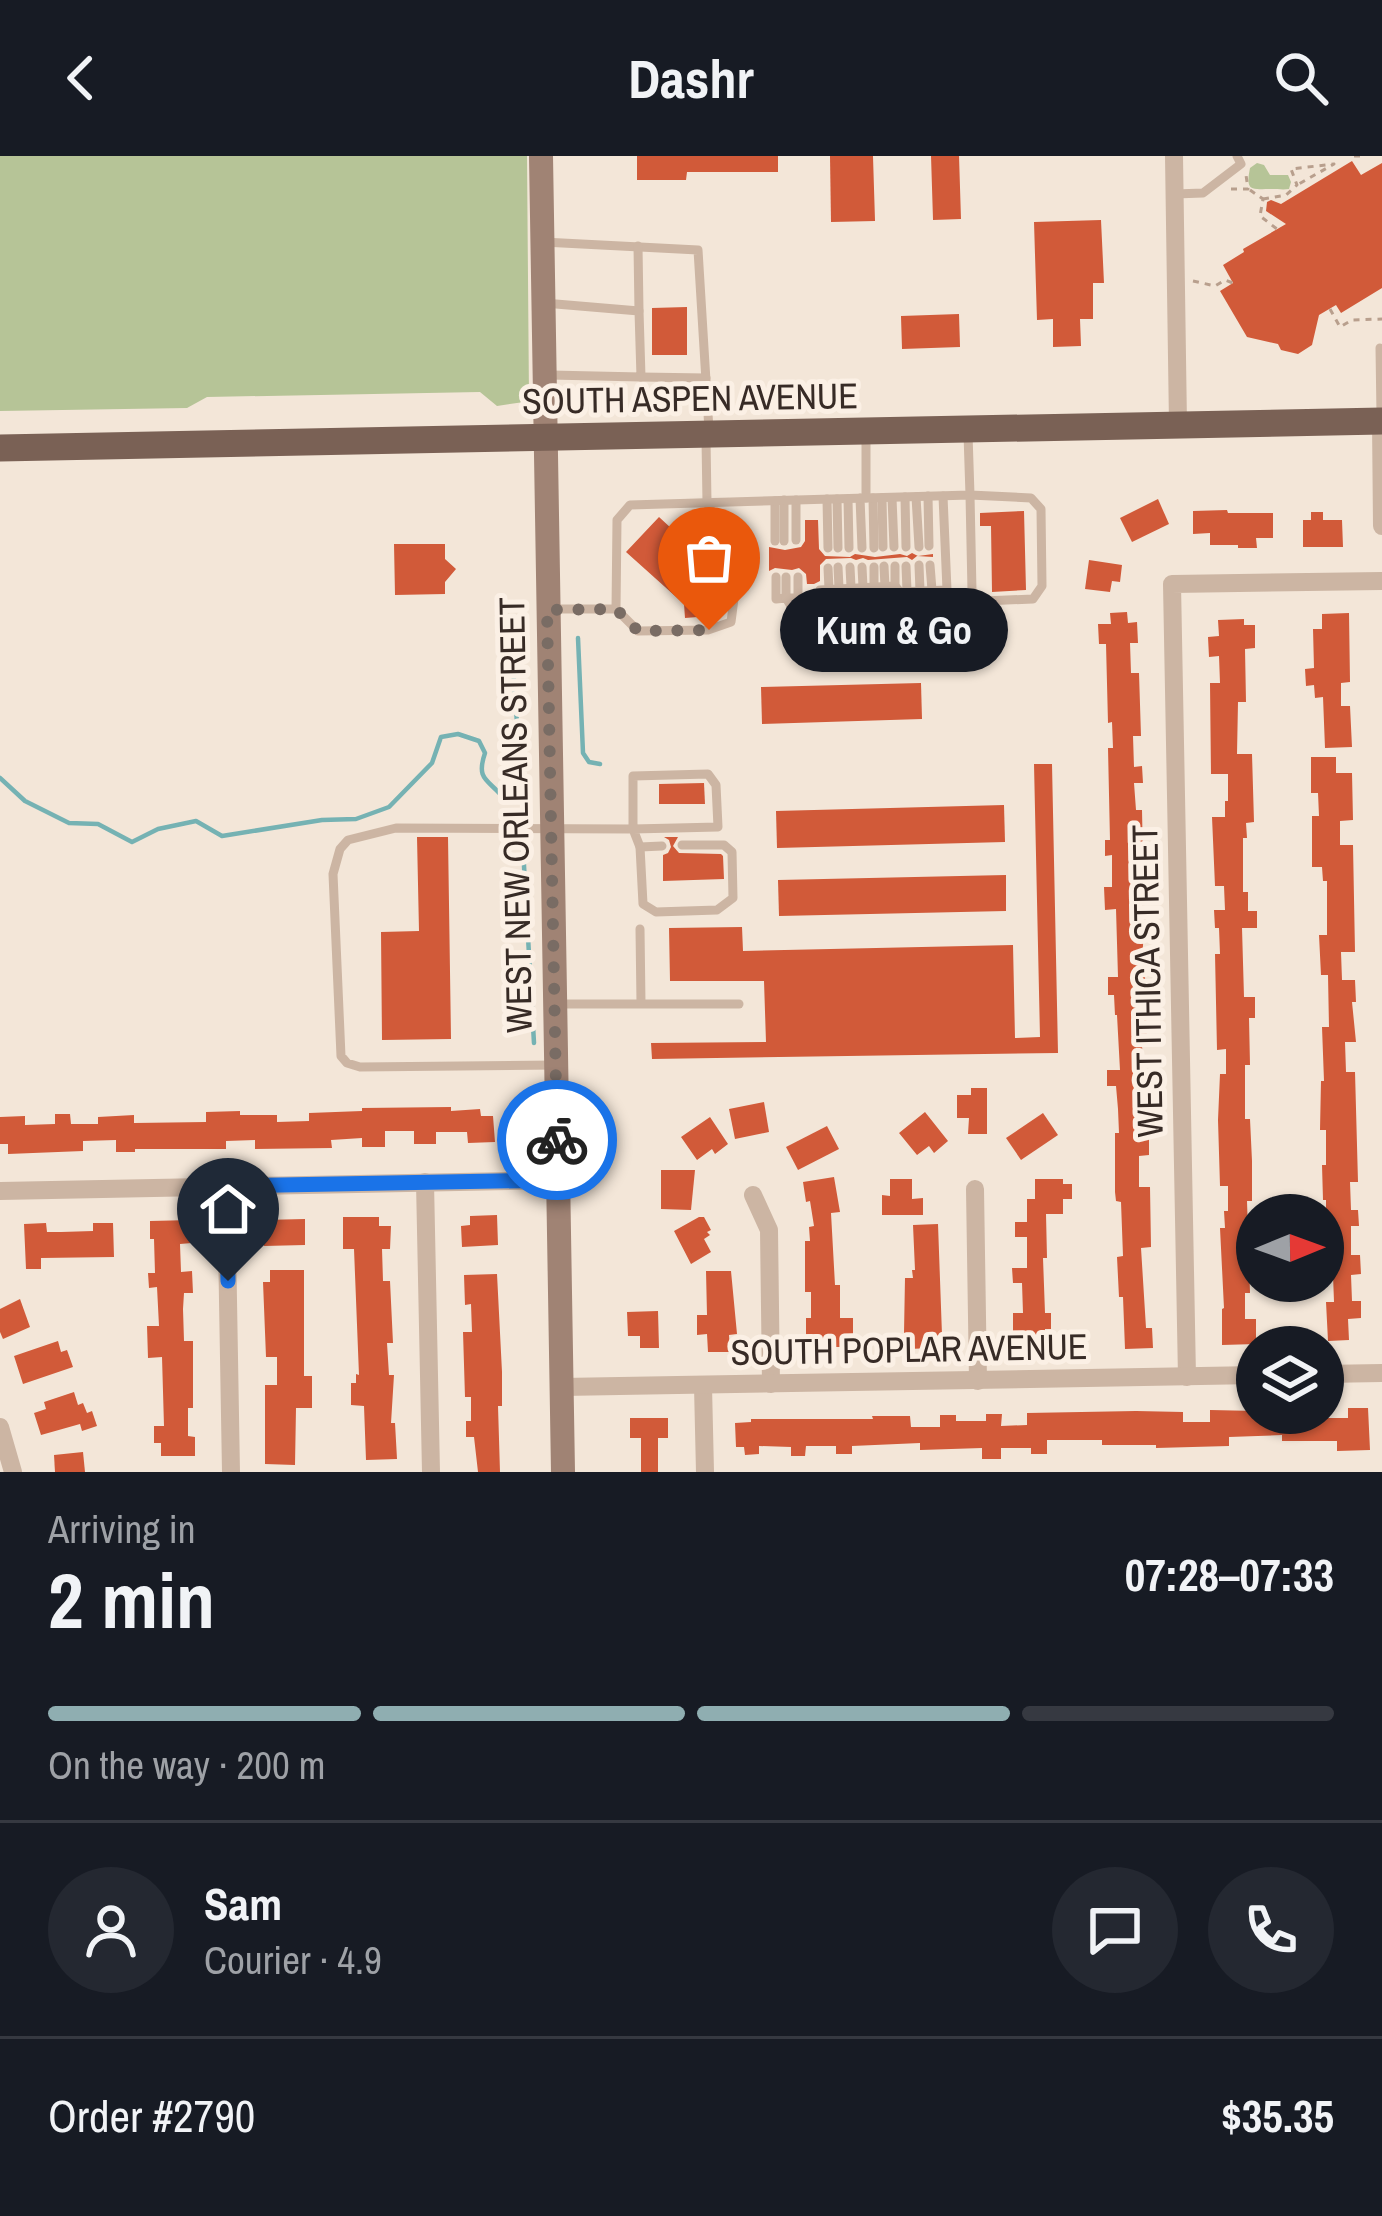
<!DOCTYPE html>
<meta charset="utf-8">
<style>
body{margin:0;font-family:"Archivo Narrow",sans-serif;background:#242831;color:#f1f3f6;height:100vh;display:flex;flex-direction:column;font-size:45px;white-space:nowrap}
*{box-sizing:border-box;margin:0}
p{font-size:39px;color:#9ea1a6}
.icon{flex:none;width:66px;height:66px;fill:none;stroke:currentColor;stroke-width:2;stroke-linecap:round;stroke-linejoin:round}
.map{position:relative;height:1316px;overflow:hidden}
.drawer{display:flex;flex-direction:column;background:#171b24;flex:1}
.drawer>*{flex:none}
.needle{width:78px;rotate:89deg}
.buttons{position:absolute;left:1236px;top:1038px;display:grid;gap:24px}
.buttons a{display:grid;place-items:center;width:108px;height:108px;border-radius:50%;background:#171b24;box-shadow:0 3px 9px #0004;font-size:60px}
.pin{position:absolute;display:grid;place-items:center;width:102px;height:102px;color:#fff;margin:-123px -51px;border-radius:50% 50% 50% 0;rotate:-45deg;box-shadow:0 0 12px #0007}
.pin .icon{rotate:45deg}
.courier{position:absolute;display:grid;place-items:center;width:120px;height:120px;margin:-60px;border:9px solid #1a73e8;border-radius:50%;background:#fff;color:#222;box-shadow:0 3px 15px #0007}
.bubble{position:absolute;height:84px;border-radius:42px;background:#171b24;box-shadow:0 3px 9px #0004;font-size:39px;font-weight:800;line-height:84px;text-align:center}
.summary em{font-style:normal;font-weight:800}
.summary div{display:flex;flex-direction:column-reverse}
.summary{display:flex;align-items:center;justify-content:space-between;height:204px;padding:0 48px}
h1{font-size:78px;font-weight:800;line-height:90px}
.bar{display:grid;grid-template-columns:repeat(4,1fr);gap:18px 12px;align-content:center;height:144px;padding:0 48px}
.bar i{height:15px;border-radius:9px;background:#363941}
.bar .current{background:#8faeb1}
.bar p{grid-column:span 4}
.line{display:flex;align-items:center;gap:30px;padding:0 48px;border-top:3px solid #363941}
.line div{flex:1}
.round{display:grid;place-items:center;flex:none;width:126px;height:126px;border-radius:63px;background:#242831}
header{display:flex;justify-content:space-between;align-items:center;height:156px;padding:0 48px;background:#171b24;font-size:54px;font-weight:800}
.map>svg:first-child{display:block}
</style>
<header><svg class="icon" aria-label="back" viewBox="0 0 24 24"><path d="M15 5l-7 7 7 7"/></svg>Dashr<svg class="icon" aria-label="search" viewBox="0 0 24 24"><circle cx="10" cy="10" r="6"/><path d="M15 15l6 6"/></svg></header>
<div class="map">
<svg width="1382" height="1316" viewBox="0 0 1382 1316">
<rect width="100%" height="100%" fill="#f3e6d8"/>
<g fill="#b6c497">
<polygon points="0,0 527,0 529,243 524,246 497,250 480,236 207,241 187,252 0,255"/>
<path d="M1257,7L1264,9L1270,19H1288L1291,26L1289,33C1283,34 1278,33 1272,33C1252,33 1245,37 1250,12Z"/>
</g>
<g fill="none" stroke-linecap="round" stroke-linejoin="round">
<g stroke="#75b2b3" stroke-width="4.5">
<polyline points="578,482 583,597 589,606 600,608"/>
<polyline points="513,511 522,637"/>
<path d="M0,622L25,645L69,667L98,668L132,686L158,673L196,665L222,680L322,664L356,663L389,651L432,607L441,581L458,578L479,585L485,597C475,626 490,623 506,645H520L522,638L528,637"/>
<polyline points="523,692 534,887"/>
</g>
</g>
<g fill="#d15a39">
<polygon points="637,0 778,0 778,16 687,16 686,24 637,24"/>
<polygon points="830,0 873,0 875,65 831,66"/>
<polygon points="931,0 959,0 961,63 933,64"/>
<polygon points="1352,5 1361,19 1382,7 1382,132 1341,157 1336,149 1319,159 1312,189 1298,198 1281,194 1278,188 1247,181 1220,135 1233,127 1223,109 1244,96 1243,93 1286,68 1266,55 1267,46 1271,44 1281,48"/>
<polygon points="1101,64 1104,127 1093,127 1093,163 1080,163 1081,190 1053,191 1053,163 1037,164 1034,66"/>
<polygon points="687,151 687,199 652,199 652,152"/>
<polygon points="959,158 960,191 902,193 901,160"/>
<polygon points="1158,343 1169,368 1132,386 1120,362"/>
<polygon points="1227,354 1228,357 1273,357 1273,382 1256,382 1257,392 1238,392 1238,389 1210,389 1210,377 1193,378 1193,355"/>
<polygon points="1024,355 1026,434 992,436 991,370 980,370 980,357"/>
<polygon points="1311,356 1323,356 1323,364 1342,364 1343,391 1303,391 1303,364 1311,364"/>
<polygon points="659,361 710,408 702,418 721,419 723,459 685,462 684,448 626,396"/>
<polygon points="805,364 818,364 819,393 825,400 850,401 855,398 875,401 900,398 907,400 912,397 918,400 933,398 933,401 917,400 912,404 907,401 868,404 863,402 856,404 851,402 826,403 820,409 820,425 814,428 807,428 806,418 799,412 792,414 775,412 769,415 769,391 785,394 801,391 805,385"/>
<polygon points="394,388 445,388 445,403 456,413 445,426 445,438 395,439"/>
<polygon points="1089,404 1122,409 1120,426 1112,425 1110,436 1085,433"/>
<polygon points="885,443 884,458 826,458 827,444"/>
<polygon points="1127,456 1128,467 1137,466 1138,487 1130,487 1131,517 1139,517 1141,580 1133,580 1134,611 1142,610 1143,627 1134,627 1136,654 1142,654 1143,703 1138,703 1138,730 1144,729 1145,749 1135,750 1136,774 1144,774 1141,820 1145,820 1147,888 1142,888 1143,913 1148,913 1148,935 1143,935 1143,952 1140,952 1141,978 1149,978 1149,999 1139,1000 1139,1031 1150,1031 1151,1091 1141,1092 1146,1172 1152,1172 1153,1192 1125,1193 1123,1141 1119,1141 1117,1101 1123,1100 1121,1046 1116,1045 1115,1036 1115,977 1119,977 1118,953 1116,930 1107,930 1107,914 1120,914 1117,859 1115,859 1114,839 1108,839 1108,821 1118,821 1116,753 1105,754 1104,731 1112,731 1112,699 1105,700 1105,684 1110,684 1108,592 1113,592 1112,566 1108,567 1106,488 1099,488 1098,468 1111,468 1110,457"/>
<polygon points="1349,457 1350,526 1341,527 1341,550 1350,550 1352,591 1325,592 1323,541 1315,542 1314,529 1306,530 1305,513 1314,512 1313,473 1322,473 1322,458"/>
<polygon points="1244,463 1244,469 1255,469 1255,492 1245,493 1246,546 1238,546 1237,598 1252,598 1254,666 1246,667 1247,682 1243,682 1243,736 1248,736 1248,755 1257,755 1257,772 1242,772 1244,841 1255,841 1255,862 1249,862 1250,909 1245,909 1245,963 1250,963 1252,1005 1252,1045 1247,1045 1250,1137 1245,1137 1245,1163 1256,1163 1256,1188 1222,1189 1222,1153 1224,1152 1220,1072 1225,1072 1224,1055 1228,1055 1228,1030 1220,1030 1218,964 1220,918 1226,918 1226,893 1217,894 1215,798 1220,798 1219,772 1215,772 1214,754 1225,754 1224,730 1215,730 1212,661 1225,661 1225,645 1228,645 1228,618 1211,618 1210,527 1220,527 1219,500 1209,501 1208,481 1219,480 1218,464"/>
<polygon points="921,527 922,563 762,568 761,531"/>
<polygon points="1311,601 1336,601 1336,617 1352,617 1353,664 1340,665 1340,689 1353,689 1355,796 1341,796 1342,824 1355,824 1356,846 1352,846 1356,886 1345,886 1346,916 1355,916 1358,1026 1350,1026 1351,1054 1358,1054 1359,1070 1351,1070 1351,1099 1360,1099 1361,1118 1351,1119 1352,1145 1361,1145 1361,1162 1348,1163 1349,1184 1328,1185 1326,1146 1334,1146 1333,1119 1323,1119 1323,1100 1326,1100 1326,1044 1323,1044 1322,1009 1326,1009 1326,974 1320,974 1321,925 1324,925 1322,871 1329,871 1328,819 1321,819 1319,779 1327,779 1327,725 1323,725 1322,711 1312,711 1312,660 1319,660 1318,637 1311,637"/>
<polygon points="1034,608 1052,608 1058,897 652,903 651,887 766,886 764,825 670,825 669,772 742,771 743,795 1013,789 1015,882 1040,881"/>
<polygon points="659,628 704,627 705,648 659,648"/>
<polygon points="1004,649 1005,686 777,692 776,655"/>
<polygon points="417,681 448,681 451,883 382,884 381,776 419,775"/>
<polygon points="664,681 678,681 673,690 679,697 721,698 723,700 724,723 663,725 663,699 668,697 671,691 669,684"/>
<polygon points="1006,719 1006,755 779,760 778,724"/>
<polygon points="971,932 987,932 987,978 968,978 969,962 957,962 957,939 971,939"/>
<polygon points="764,946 769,976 735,983 729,953"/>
<polygon points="451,951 451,955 480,953 481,960 493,960 495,986 468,987 467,976 436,976 436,988 414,988 414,975 385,975 385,991 362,991 362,982 331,984 332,992 255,993 255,984 226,985 226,993 135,993 135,996 116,996 116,984 83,985 83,995 8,998 8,988 0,988 0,961 25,960 25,969 55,968 55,958 70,958 71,968 98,968 98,961 134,959 134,967 206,966 206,956 240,955 240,959 277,959 277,966 309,965 309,957 362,955 362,952"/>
<polygon points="925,956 948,985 934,997 929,990 917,999 899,977"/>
<polygon points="1043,957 1058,979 1021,1004 1006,982"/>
<polygon points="710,961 728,988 715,998 712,993 697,1004 681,981"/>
<polygon points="827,970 839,993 798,1014 786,991"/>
<polygon points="661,1014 695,1014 691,1054 661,1053"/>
<polygon points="834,1021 840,1056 831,1057 835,1129 840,1129 840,1162 853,1162 853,1191 817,1191 817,1184 806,1184 806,1162 811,1162 811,1136 805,1136 805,1085 810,1085 809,1071 814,1070 810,1045 806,1046 803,1026"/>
<polygon points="890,1023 912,1023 912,1043 923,1042 923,1059 882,1059 882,1039 890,1040"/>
<polygon points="1035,1023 1063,1023 1063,1028 1072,1028 1072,1043 1063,1043 1063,1058 1046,1058 1047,1102 1043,1102 1045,1157 1051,1157 1051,1173 1045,1173 1044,1195 1020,1195 1020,1178 1013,1178 1013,1157 1023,1157 1022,1127 1013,1127 1012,1112 1027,1112 1027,1081 1015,1081 1015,1066 1027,1066 1027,1043 1035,1043"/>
<polygon points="497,1059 498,1089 462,1091 461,1070 470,1069 470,1060"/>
<polygon points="343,1061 379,1061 379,1070 391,1070 390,1093 382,1093 383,1125 390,1125 393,1187 387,1187 389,1219 394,1219 391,1267 395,1267 397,1303 366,1304 364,1250 351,1249 351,1227 356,1227 356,1218 359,1219 354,1093 343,1093"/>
<polygon points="699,1061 704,1061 711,1074 707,1076 710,1079 704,1083 711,1096 691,1108 674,1075"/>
<polygon points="305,1063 305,1089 264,1090 263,1064"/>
<polygon points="192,1064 192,1087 180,1088 181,1116 192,1115 193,1137 184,1137 183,1153 184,1185 193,1185 193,1252 188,1252 188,1280 195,1281 195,1300 161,1300 161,1287 154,1287 154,1270 164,1270 162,1201 148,1202 147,1170 159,1170 157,1131 149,1132 148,1117 155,1117 154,1083 150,1083 150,1065"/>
<polygon points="46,1067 47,1076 61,1076 93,1075 93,1067 113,1067 114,1101 41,1102 41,1113 26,1113 24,1068"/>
<polygon points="938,1068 942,1179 934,1180 934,1192 908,1193 908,1177 904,1177 905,1122 913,1122 912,1114 915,1114 913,1069"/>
<polygon points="270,1114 304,1114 304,1220 312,1220 312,1252 296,1252 295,1309 265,1308 265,1229 277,1229 277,1201 266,1201 263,1126 270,1126"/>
<polygon points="706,1115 731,1115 737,1178 729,1179 730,1196 708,1196 707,1178 697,1179 697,1159 707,1159"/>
<polygon points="497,1118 502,1216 502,1250 498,1250 500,1316 478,1316 474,1281 466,1281 466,1265 471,1265 471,1241 465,1241 463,1176 472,1176 471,1148 465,1149 464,1119"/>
<polygon points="20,1143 30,1171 3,1183 0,1176 0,1153"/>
<polygon points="658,1155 659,1192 640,1192 640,1180 628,1180 627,1156"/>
<polygon points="58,1185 61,1196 67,1194 73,1211 23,1228 14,1200"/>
<polygon points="74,1236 78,1249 83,1247 87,1257 92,1255 97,1270 82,1275 80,1268 41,1279 34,1257 46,1253 44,1246"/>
<polygon points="1348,1252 1368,1252 1370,1294 1337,1295 1337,1285 1282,1285 1282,1279 1229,1281 1229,1290 1156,1292 1156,1289 1102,1289 1102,1284 1047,1284 1047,1298 1031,1298 1031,1292 1001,1292 1001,1303 982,1303 982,1292 920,1294 920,1287 852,1290 852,1298 836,1298 836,1290 806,1290 805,1300 791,1300 791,1291 759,1290 759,1298 745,1299 744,1291 736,1291 735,1267 751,1266 751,1263 873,1263 872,1260 910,1260 911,1271 940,1271 940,1259 956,1259 956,1265 986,1265 986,1258 1002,1258 1001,1270 1027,1269 1027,1257 1136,1255 1183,1256 1183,1266 1210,1266 1210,1254 1257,1255 1275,1257 1276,1263 1303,1264 1303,1257 1319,1257 1319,1262 1348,1262"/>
<polygon points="630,1262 668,1262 668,1282 658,1282 658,1316 641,1316 641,1282 630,1282"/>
<polygon points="83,1296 85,1316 55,1316 54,1299"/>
</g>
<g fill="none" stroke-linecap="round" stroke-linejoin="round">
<g stroke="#b89f8d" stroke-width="3" stroke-dasharray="6 6" stroke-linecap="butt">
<polyline points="1354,0 1363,0"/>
<polyline points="1231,33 1248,33 1246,19"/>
<polyline points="1250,34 1263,43 1260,60 1277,73"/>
<polyline points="1263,43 1286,39 1297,29 1291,13 1334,8 1297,29"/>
<polyline points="1193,125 1215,130 1225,124 1233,127"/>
<polyline points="1330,153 1340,171 1352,164 1382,163"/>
<polyline points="582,247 582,255"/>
</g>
<g stroke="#ccb5a3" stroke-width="9">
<polyline points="1175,38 1203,37 1241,8 1237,0"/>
<polyline points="543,86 698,94 709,274"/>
<polyline points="638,90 639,155"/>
<polyline points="544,147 639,155 641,221 550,219"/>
<polyline points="1380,192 1381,259"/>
<polyline points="641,221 706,222"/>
<polyline points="866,280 866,342"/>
<polyline points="928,340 929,390"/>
<polyline points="905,341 906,391"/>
<polyline points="916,341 919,391"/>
<polyline points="860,342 862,392"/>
<polyline points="873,342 874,392"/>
<polyline points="882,342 883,391"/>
<polyline points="892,342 894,391"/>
<polyline points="827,343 828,392"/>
<polyline points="837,343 838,392"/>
<polyline points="848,343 849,392"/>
<polyline points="784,344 784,385"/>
<polyline points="796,344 796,384"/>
<polyline points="775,385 775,345"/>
<polyline points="919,409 920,435"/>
<polyline points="930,409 932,434"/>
<polyline points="884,410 885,431"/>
<polyline points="895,410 895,430"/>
<polyline points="906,410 907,435"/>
<polyline points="838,411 839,432"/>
<polyline points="850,411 851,431"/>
<polyline points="862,411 863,431"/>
<polyline points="874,411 874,431"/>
<polyline points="828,412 829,433"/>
<polyline points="776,421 776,443 786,442 794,455 816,452"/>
<polyline points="786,421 786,442"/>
<polyline points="900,436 895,430 820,434 816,452 819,467 900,467 900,436 947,434 943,340"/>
<polyline points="786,442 798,442 798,421"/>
<polyline points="548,453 616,453 617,364 630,349 970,339 972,435 984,445 1033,443 1042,430 1041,353 1031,342 970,339 968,278"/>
<polyline points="616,453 638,475 708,474 731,466 735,435 726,382 707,347 706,283"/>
<polyline points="640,691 662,690"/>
<polyline points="640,773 641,847"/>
<polyline points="560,848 739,848"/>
<polyline points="556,909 360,911 347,907 341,900 333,718 340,693 348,684 396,672 633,673 633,620 708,618 716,629 718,671 633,673 640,691 643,748 656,756 717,754 733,742 732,696 724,689 682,689"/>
</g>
<g stroke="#ccb5a3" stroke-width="18">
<polyline points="1174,0 1178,268"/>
<polyline points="1381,265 1382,370"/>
<polyline points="425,1026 431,1316"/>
<polyline points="226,1030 231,1316"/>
<polyline points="975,1033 978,1225"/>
<polyline points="0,1035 558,1024"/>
<polyline points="753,1039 769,1074 771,1228"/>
<polyline points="1323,1218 1382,1217"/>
<polyline points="1187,1221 1172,428 1382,425"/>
<polyline points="703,1230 705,1316"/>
<polyline points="562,1231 1257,1219"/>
<polyline points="0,1271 13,1316"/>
</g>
<polyline stroke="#a08374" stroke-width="24" points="541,0 563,1316"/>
<polyline stroke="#7a6155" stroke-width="27" points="0,292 1382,265"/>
</g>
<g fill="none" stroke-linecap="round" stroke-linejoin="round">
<polyline stroke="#796c64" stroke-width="12" stroke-dasharray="0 21.6" points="557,984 547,454 616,453 638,475 709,474"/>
<polyline stroke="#1a73e8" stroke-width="15" points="228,1125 226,1030 558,1024 557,984"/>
</g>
<g text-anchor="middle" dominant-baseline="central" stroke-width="10" stroke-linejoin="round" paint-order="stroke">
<g font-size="36" fill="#372b26" stroke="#fbf0e5">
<text transform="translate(690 242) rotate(-1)">SOUTH ASPEN AVENUE</text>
<text transform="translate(515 659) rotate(-91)">WEST NEW ORLEANS STREET</text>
<text transform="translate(1147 825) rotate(-91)">WEST ITHICA STREET</text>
<text transform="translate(909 1193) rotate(-1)">SOUTH POPLAR AVENUE</text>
</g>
</g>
</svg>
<div class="buttons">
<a><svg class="needle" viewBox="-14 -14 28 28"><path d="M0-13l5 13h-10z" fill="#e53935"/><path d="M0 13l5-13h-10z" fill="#9ea1a6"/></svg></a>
<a><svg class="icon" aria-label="layers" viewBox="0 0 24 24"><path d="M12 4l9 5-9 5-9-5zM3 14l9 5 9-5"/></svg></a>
</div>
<div class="pin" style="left:709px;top:474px;background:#ea580c"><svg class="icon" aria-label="bag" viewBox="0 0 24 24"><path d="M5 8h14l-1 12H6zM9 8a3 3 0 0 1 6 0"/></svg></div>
<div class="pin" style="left:228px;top:1125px;background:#1f2937"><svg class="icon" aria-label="home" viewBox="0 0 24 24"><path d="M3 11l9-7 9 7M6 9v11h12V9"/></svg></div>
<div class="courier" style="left:557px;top:984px"><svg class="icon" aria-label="bike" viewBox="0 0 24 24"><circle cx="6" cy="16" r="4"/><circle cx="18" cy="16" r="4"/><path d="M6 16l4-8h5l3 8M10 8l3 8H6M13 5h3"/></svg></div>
<div class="bubble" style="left:780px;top:432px;width:228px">Kum &amp; Go</div>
</div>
<section class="drawer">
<div class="summary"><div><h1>2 min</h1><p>Arriving in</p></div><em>07:28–07:33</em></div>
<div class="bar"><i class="current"></i><i class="current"></i><i class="current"></i><i></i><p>On the way · 200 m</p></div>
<div class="line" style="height:216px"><a class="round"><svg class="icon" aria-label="person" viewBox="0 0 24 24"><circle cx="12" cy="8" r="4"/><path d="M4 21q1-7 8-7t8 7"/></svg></a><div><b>Sam</b><p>Courier · 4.9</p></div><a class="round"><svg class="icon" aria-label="chat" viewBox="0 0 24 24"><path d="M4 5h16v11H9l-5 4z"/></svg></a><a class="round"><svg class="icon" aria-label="phone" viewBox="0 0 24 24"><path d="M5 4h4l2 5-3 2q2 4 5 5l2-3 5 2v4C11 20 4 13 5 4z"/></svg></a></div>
<div class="line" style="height:156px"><div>Order #2790</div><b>$35.35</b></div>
</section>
